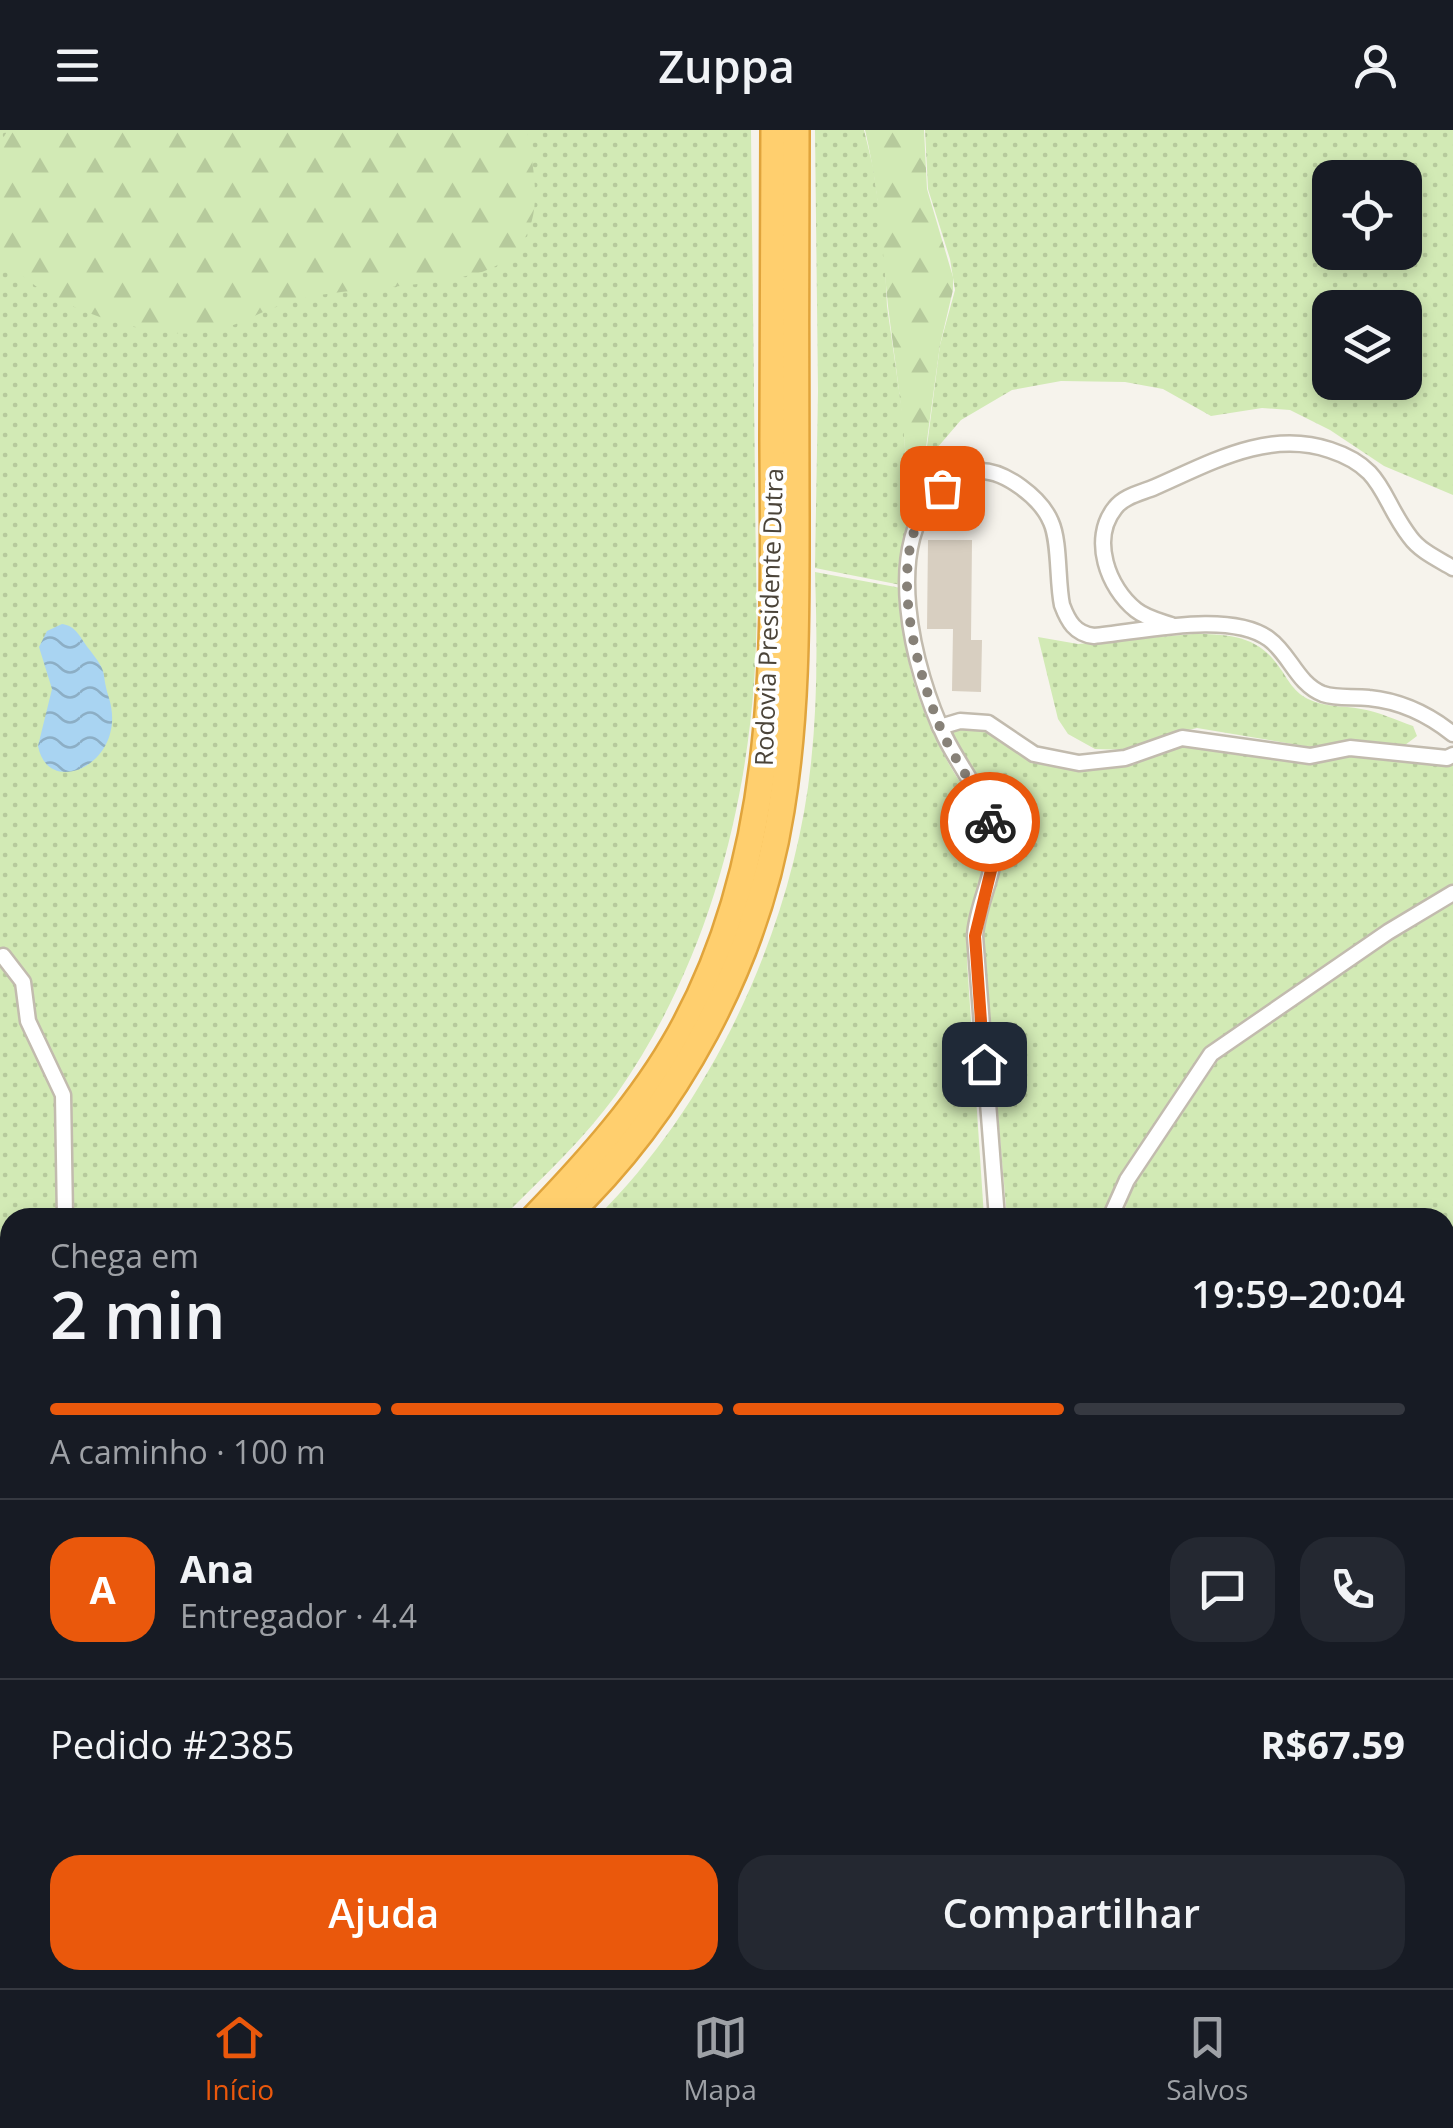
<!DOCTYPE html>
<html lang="pt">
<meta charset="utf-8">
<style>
body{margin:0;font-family:"Open Sans",sans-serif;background:#242831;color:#f1f3f6;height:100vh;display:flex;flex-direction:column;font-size:38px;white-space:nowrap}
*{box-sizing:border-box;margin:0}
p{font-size:32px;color:#9ea1a6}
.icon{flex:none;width:55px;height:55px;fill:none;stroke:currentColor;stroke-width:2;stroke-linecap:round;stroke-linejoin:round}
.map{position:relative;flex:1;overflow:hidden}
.side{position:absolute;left:0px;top:1078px;width:1455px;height:782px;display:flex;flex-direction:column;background:#171b24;border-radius:30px 30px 0 0;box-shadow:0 5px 15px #0003}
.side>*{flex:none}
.controls{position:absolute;left:1312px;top:30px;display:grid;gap:20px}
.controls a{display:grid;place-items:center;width:110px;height:110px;border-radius:20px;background:#171b24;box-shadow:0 5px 15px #0003;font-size:50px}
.pin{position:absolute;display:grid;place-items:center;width:85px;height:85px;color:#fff;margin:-42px;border-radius:20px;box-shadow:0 5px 15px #0006}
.courier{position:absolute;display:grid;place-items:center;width:100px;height:100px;margin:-50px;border:8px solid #ea580c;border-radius:50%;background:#fff;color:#222;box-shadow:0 2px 12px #0007}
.headline em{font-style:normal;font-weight:600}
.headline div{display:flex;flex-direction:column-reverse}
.headline{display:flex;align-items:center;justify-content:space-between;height:170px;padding:0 50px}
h1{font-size:65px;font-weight:600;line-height:75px}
.bar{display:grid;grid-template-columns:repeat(4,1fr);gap:15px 10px;align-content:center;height:120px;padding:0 50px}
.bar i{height:12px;border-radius:8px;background:#363941}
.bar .on{background:#ea580c}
.bar p{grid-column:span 4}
.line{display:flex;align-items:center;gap:25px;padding:0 50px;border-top:2px solid #363941}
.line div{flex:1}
.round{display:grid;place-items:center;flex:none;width:105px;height:105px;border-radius:30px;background:#242831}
.cta{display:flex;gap:20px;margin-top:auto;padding:20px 50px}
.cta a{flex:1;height:115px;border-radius:30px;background:#ea580c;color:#fff;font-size:40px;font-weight:600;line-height:115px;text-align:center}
.cta a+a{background:#242831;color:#f1f3f6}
header{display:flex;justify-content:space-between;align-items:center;height:130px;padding:0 50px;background:#171b24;font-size:45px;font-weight:600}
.menu{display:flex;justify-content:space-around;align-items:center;height:140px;border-top:2px solid #363941;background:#171b24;font-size:28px;color:#9ea1a6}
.menu a{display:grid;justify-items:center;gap:5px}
.menu .on{color:#ea580c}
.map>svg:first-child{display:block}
</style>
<header><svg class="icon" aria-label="menu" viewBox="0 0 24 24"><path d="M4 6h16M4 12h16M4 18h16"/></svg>Zuppa<svg class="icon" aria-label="person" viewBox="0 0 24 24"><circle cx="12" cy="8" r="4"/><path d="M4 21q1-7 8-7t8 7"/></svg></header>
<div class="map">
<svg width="1453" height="1858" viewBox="0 0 1453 1858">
<defs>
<pattern id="grass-dots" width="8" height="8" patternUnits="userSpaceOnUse" patternTransform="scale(2.5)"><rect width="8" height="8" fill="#d2eab5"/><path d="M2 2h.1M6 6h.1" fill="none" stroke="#b6ca9c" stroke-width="1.8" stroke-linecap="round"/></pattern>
<pattern id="forest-firs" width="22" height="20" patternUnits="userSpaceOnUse" patternTransform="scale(2.5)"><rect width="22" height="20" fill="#d2eab5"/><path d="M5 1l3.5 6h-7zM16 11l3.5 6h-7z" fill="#b6ca9c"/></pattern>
<pattern id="water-waves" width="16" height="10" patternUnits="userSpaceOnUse" patternTransform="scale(2.5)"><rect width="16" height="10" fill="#a9d4f2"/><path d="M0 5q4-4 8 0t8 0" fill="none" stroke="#8caec5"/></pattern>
</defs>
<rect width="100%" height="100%" fill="#f6f3ec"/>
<g fill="url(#grass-dots)" fill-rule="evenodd">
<path d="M0,0H751C752,119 754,237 755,356C755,421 759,488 754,553C743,699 701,844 616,965C583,1010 542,1048 503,1087L10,1088V1469L0,1477Z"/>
<polygon points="815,0 864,0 873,37 884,113 887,176 904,295 908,394 901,455 815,438 818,261"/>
<path d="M925,0H1453V365L1384,336L1330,300L1290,280L1262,278L1211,286L1163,259L1125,252L1061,251L1012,260L961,290L925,332L940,215L955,160L950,129L928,59ZM1330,48H1405V122H1330ZM1330,178H1405V252H1330Z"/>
<path d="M815,442L901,458C900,523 918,577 949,634C962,657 979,677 985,703C995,741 967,790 967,831L984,1087L596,1088C713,973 794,796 811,633C818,569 817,506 815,442Z"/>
<path d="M1193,504C1226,504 1256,505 1277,534C1287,547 1292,561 1308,569C1326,578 1342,575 1361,579C1379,582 1396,590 1413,596L1417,606L1405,615L1356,611L1316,618L1197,598L1167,605L1130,620L1095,619L1068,604L1058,589L1038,507L1078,514Z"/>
<polygon points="971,594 998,604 1030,630 1043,635 1079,639 1119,636 1185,613 1453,632 1453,758 1204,926 1106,1087 1007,1087 982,807 1000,736 1001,712 989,676 946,600"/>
<polygon points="1453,769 1453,1581 1445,1595 1445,1088 1122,1088 1130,1063 1147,1035 1223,923 1389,808"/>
<polygon points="147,1850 729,1850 725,1858 145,1858"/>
</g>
<g fill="url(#forest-firs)">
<path d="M8,0H527C533,38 545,84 519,117C509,130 496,137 482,142C426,158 366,156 309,167C249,179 233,211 164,202C120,196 74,181 37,157C24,148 13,138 0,130V13Z"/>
<path d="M865,0H924L927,59L953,147V160L940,215L924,332L907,346C904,289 895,233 888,176C882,117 879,59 865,0Z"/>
<polygon points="1445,1686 1453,1689 1453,1858 1383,1858 1385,1850 1445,1850"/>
<polygon points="811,1850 1360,1850 1358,1858 809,1858"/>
</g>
<path fill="url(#water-waves)" d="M62,494C77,496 80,508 89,519C110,546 100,539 109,568C129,633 48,670 38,616L52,559L39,517L47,501Z"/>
<polygon fill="#d8cfc1" points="928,410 972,410 971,510 982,510 981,562 952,561 953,499 927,499"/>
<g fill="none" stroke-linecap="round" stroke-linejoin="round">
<defs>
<g id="lane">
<polyline points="0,1564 10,1555"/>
<polyline points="10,1736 7,1768 10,1786"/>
<polyline points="22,1850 23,1858"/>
</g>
<g id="street">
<path d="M1171,495C1159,491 1146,488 1136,480C1108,458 1090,409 1115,378C1124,366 1141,363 1155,357C1210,333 1268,299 1330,320C1385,338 1380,368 1410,407C1420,421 1438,429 1453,438"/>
<polyline points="940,597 960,591 988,593 1034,624 1079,633 1125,628 1182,608 1310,626 1350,618 1447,628 1453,625"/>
<polyline points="3,826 23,852 28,891 63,965 65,1088"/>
<path d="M997,1088L975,806C977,770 1000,739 993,702C986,668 960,638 945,607C914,543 878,408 945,356C955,348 966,341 979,341C1005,340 1041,368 1051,392C1060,412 1057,451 1062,475C1068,491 1075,504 1094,506C1140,502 1230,480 1269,509C1290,524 1297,554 1323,564C1338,569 1353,566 1369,568C1400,571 1428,584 1453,604"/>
<polyline points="1110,1088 1127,1050 1211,924 1388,802 1453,763"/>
<polyline points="1445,1676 1453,1679"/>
<polyline points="768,1858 771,1850"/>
<polyline points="1372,1858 1373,1850"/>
</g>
<polyline id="secondary" points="54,1858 56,1850"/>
<g id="highway">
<path d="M534,1088C588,1032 642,972 680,904C782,722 774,512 773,311C773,208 774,104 774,0"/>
<path d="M564,1088C676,982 757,833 781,680C797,582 796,485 796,386C796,257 795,129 796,0"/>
<polyline points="106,1858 108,1850"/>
<polyline points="130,1858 132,1850"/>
</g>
</defs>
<use href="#lane" stroke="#c2bbae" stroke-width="11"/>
<use href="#street" stroke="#c2bbae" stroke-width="19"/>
<use href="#secondary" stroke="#d6c79b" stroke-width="25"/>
<use href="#highway" stroke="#e0a43c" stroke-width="30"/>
<use href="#lane" stroke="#fff" stroke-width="6"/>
<use href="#street" stroke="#fff" stroke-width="14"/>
<use href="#secondary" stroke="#fff3cd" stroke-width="20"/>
<use href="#highway" stroke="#ffcf6e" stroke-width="25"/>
</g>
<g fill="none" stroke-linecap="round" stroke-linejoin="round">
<path stroke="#878178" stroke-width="10" stroke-dasharray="0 18" d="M942,358C880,412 914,533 940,597C954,631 978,659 990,692"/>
<polyline stroke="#ea580c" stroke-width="12" points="984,934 975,806 994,728 990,692"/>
</g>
<g text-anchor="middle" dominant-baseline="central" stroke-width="8" stroke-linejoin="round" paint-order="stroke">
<g font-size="25" fill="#4b4439" stroke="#fff">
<text transform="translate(768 487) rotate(-88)">Rodovia Presidente Dutra</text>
</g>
</g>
</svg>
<div class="controls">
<a><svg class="icon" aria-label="locate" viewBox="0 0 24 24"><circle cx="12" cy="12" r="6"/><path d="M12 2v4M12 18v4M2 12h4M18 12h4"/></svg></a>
<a><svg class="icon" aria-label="layers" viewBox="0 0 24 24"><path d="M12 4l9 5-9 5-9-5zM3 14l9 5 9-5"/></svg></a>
</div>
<div class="pin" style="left:942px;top:358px;background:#ea580c"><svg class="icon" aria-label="bag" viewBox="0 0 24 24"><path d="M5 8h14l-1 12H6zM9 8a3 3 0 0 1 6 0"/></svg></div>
<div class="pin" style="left:984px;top:934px;background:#1f2937"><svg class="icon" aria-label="home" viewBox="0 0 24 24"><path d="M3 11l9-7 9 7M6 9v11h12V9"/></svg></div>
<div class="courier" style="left:990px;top:692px"><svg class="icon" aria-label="bike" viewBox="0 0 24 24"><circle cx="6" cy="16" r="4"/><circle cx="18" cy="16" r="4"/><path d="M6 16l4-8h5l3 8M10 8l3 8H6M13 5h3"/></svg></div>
<section class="side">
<div class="headline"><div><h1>2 min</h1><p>Chega em</p></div><em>19:59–20:04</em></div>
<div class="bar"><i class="on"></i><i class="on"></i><i class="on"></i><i></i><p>A caminho · 100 m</p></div>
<div class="line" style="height:180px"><b class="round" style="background:#ea580c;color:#fff">A</b><div><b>Ana</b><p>Entregador · 4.4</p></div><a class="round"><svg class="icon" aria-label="chat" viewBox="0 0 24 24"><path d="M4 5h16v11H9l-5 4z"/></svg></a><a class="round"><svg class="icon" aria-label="phone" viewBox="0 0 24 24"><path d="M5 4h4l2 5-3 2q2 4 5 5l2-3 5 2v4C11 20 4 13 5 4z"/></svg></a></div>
<div class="line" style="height:130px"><div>Pedido #2385</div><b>R$67.59</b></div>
<div class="cta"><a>Ajuda</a><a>Compartilhar</a></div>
</section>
</div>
<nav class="menu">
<a class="on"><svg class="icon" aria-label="home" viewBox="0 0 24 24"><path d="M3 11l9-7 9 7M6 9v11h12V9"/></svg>Início</a>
<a><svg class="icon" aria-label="map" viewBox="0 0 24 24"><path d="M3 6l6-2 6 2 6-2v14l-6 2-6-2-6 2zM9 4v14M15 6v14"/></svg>Mapa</a>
<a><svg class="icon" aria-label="saved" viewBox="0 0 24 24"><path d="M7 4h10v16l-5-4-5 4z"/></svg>Salvos</a>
</nav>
